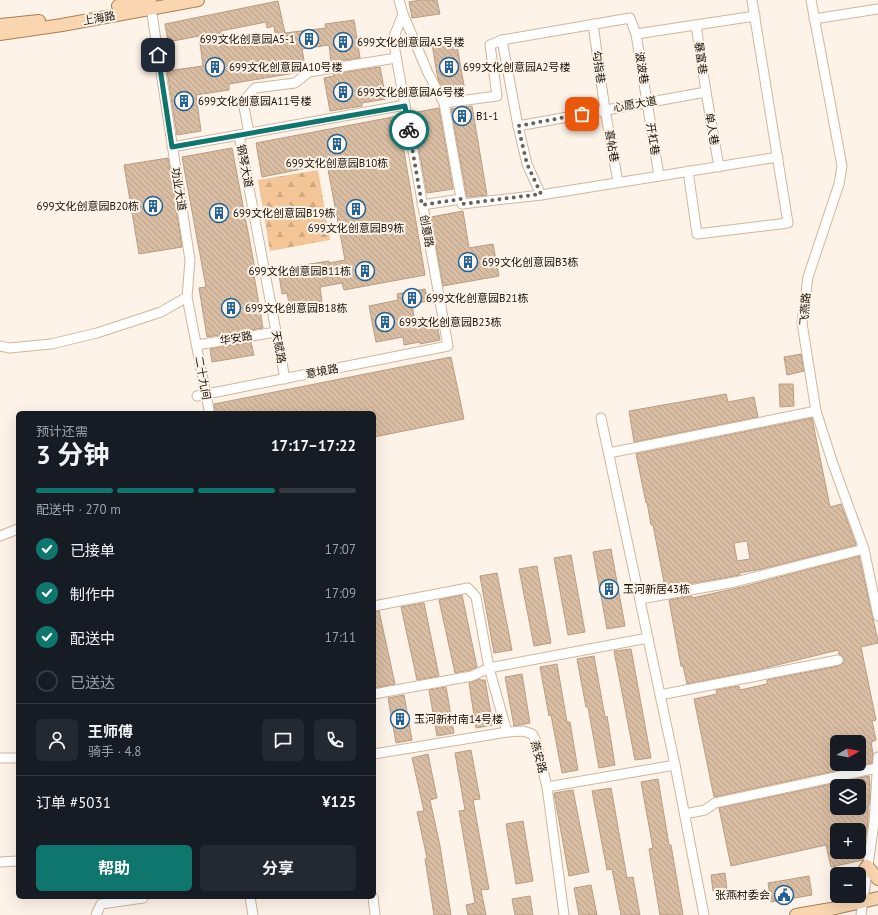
<!DOCTYPE html>
<html lang="zh">
<meta charset="utf-8">
<style>
body{margin:0;font-family:"PT Sans","Noto Sans SC",sans-serif;background:#242831;color:#f1f3f6;height:100vh;display:flex;flex-direction:column;font-size:15px;white-space:nowrap}
*{box-sizing:border-box;margin:0}
p{font-size:13px;color:#9ea1a6}
.icon{flex:none;width:22px;height:22px;fill:none;stroke:currentColor;stroke-width:2;stroke-linecap:round;stroke-linejoin:round}
.map{position:relative;flex:1;overflow:hidden}
.panel{position:absolute;left:16px;top:411px;width:360px;height:488px;display:flex;flex-direction:column;background:#171b24;border-radius:6px;box-shadow:0 4px 16px #0002}
.panel>*{flex:none}
.needle{width:26px;rotate:80deg}
.controls{position:absolute;left:830px;top:735px;display:grid;gap:8px}
.controls a{display:grid;place-items:center;width:36px;height:36px;border-radius:6px;background:#171b24;box-shadow:0 4px 16px #0002;font-size:20px}
.pin{position:absolute;display:grid;place-items:center;width:34px;height:34px;color:#fff;margin:-17px;border-radius:8px;box-shadow:0 2px 6px #0006}
.courier{position:absolute;display:grid;place-items:center;width:40px;height:40px;margin:-20px;border:3px solid #0f766e;border-radius:50%;background:#fff;color:#222;box-shadow:0 1px 5px #0007}
.overview em{font-style:normal;font-weight:700}
.overview div{display:flex;flex-direction:column-reverse}
.overview{display:flex;align-items:center;justify-content:space-between;height:68px;padding:0 20px}
h1{font-size:26px;font-weight:700;line-height:30px}
.bar{display:grid;grid-template-columns:repeat(4,1fr);gap:6px 4px;align-content:center;height:48px;padding:0 20px}
.bar i{height:5px;border-radius:3px;background:#363941}
.bar .active{background:#0f766e}
.bar p{grid-column:span 4}
.line{display:flex;align-items:center;gap:10px;padding:0 20px;border-top:1px solid #363941}
.line div{flex:1}
.round{display:grid;place-items:center;flex:none;width:42px;height:42px;border-radius:6px;background:#242831}
ol{padding:0 20px;list-style:none}
li{display:flex;align-items:center;gap:12px;height:44px}
li p{margin-inline-start:auto}
li .icon{padding:4px;border-radius:50%;background:#0f766e;color:#fff;stroke-width:4}
li:last-child{color:#9ea1a6}
li i{width:22px;height:22px;border:2px solid #363941;border-radius:50%}
.primary-button{display:flex;gap:8px;margin-top:auto;padding:8px 20px}
.primary-button a{flex:1;height:46px;border-radius:6px;background:#0f766e;color:#fff;font-size:16px;font-weight:700;line-height:46px;text-align:center}
.primary-button a+a{background:#242831;color:#f1f3f6}
.map>svg:first-child{display:block}
</style>
<div class="map">
<svg width="878" height="915" viewBox="0 0 878 915">
<defs>
<pattern id="forest-firs" width="22" height="20" patternUnits="userSpaceOnUse"><rect width="22" height="20" fill="#f4c697"/><path d="M5 1l3.5 6h-7zM16 11l3.5 6h-7z" fill="#d1a981"/></pattern>
<pattern id="building-back-hatch" width="6" height="6" patternUnits="userSpaceOnUse"><rect width="6" height="6" fill="#d9bda3"/><path d="M-1 5l2 2M0 0l6 6M5-1l2 2" fill="none" stroke="#baa18b"/></pattern>
</defs>
<rect width="100%" height="100%" fill="#fef3e8"/>
<polygon fill="url(#forest-firs)" points="318,170 330,240 270,251 258,180"/>
<g fill="url(#building-back-hatch)" stroke="#b79d83" fill-rule="evenodd">
<polygon points="420,0 437,0 440,14 412,18 409,2"/>
<path d="M278,1L285,33L326,28L325,24L354,20L360,58L331,62L329,45L302,49L304,60L293,61L295,73L229,84V90L196,95L201,131L177,135L167,71L203,66L199,36L168,42L165,24ZM266,22L267,28L274,26L276,40L250,45L249,40L223,44L221,31Z"/>
<polygon points="456,40 465,91 446,94 438,80 432,44"/>
<polygon points="380,67 386,99 362,103 362,106 330,111 324,78 334,76 333,74"/>
<polygon points="472,106 487,195 467,197 451,109"/>
<polygon points="439,108 453,189 427,193 412,113"/>
<polygon points="398,116 425,275 344,290 342,283 320,287 323,309 291,314 287,293 282,294 278,269 329,261 329,263 345,260 327,164 262,177 256,143"/>
<polygon points="232,148 255,269 253,269 263,328 207,337 199,288 206,287 182,157"/>
<polygon points="168,158 182,247 139,254 124,165"/>
<polygon points="463,211 469,248 493,244 499,276 443,286 431,217"/>
<polygon points="425,289 428,301 412,304 415,323 436,320 440,340 420,344 420,342 404,345 403,337 376,342 369,306 398,300 397,294"/>
<polygon points="251,342 254,355 212,362 210,349"/>
<polygon points="801,354 804,371 787,375 784,357"/>
<polygon points="451,357 464,419 374,437 374,413 214,413 214,404"/>
<polygon points="779,384 793,384 794,406 780,407"/>
<polygon points="726,394 728,402 754,397 758,417 634,442 629,411"/>
<path d="M812,418L830,507L841,504L856,545L762,569L739,573L740,575L734,576L665,588L653,525H651L647,502L646,503L636,454ZM747,541L750,559L737,561L734,543Z"/>
<polygon points="611,549 625,626 607,629 593,552"/>
<polygon points="571,555 585,632 568,635 554,558"/>
<path d="M859,556L878,641V643L861,647L876,720L872,721L876,740L871,742L873,754L872,763L714,797L694,699L717,694L716,690L739,686L740,690L767,684V680L839,666L844,662V658L839,654L838,650L757,670L687,684L683,666H681L669,600L692,596V598L742,587ZM837,742H859V764H837Z"/>
<polygon points="537,566 551,643 534,646 519,569"/>
<polygon points="497,573 512,650 494,653 480,576"/>
<polygon points="462,595 477,667 470,670 455,673 439,600"/>
<polygon points="424,603 439,676 417,680 401,607"/>
<polygon points="379,611 395,684 374,688 374,612"/>
<polygon points="631,649 651,758 635,760 614,651"/>
<polygon points="594,656 605,717 607,716 615,765 599,768 588,707 586,707 577,659"/>
<polygon points="557,664 567,722 570,722 578,770 562,773 551,715 549,716 540,667"/>
<polygon points="522,674 530,723 514,726 505,677"/>
<polygon points="480,679 480,680 485,680 493,725 476,728 469,683"/>
<polygon points="446,687 454,733 437,736 429,690"/>
<polygon points="404,695 412,740 396,743 388,698"/>
<polygon points="471,750 480,799 473,800 489,889 481,890 486,915 468,915 466,905 475,903 459,811 465,810 455,753"/>
<polygon points="428,754 437,798 430,800 440,846 451,915 434,915 425,859 427,858 417,812 424,811 412,758"/>
<path d="M869,776L870,786L869,805H868V822L865,843L859,844V830H837V852H863V860L831,867L826,845L731,866L719,808ZM837,786H859V808L837,809Z"/>
<polygon points="658,779 669,845 671,845 683,915 660,915 649,849 653,848 641,782"/>
<polygon points="611,788 627,878 633,877 640,915 621,915 612,869 607,870 592,791"/>
<polygon points="573,790 589,872 569,876 554,793"/>
<polygon points="523,821 533,881 516,884 506,824"/>
<polygon points="725,873 727,890 713,891 711,875"/>
<polygon points="809,876 812,895 771,902 768,883"/>
<polygon points="591,885 597,915 579,915 574,888"/>
<polygon points="530,896 533,915 515,915 512,899"/>
</g>
<g fill="none" stroke-linecap="round" stroke-linejoin="round">
<defs>
<g id="minor">
<polyline points="811,0 842,166 839,184 808,277 802,323 816,411 833,464 864,549 878,616"/>
<polyline points="151,8 190,260 187,297 209,410"/>
<polyline points="403,14 428,73 444,103 462,204 541,195 778,157"/>
<polyline points="814,19 878,9"/>
<polyline points="593,24 605,110 618,182"/>
<polyline points="696,25 706,92 719,167"/>
<polyline points="636,34 659,176"/>
<polyline points="502,40 518,126 527,164 541,195"/>
<polyline points="444,103 497,96 490,45 502,40 630,18 636,34 755,16"/>
<polyline points="518,126 706,92"/>
<polyline points="249,133 243,102 255,88 295,83 309,72 396,58"/>
<polyline points="239,135 285,379"/>
<polyline points="172,147 405,105"/>
<polyline points="688,171 697,234 788,223 752,0"/>
<polyline points="422,205 461,199"/>
<polyline points="197,345 276,332"/>
<polyline points="0,346 9,348 51,344 97,333 161,312 187,297"/>
<polyline points="197,396 448,346 393,39 403,14 399,0"/>
<polyline points="601,418 675,765 704,915"/>
<polyline points="609,453 816,411"/>
<polyline points="0,536 18,529"/>
<polyline points="640,599 735,582 864,549"/>
<polyline points="374,606 468,588 476,597 489,668 507,732"/>
<polyline points="374,694 472,676 489,668 648,638"/>
<polyline points="660,695 838,660"/>
<polyline points="374,754 507,732 523,731 532,734 536,741 547,787 564,915"/>
<polyline points="0,758 18,758"/>
<polyline points="547,787 675,765"/>
<polyline points="685,814 705,810 715,803 877,768"/>
<polyline points="0,862 18,861"/>
<polyline points="250,897 253,915"/>
<polyline points="373,897 375,915"/>
<polyline points="96,915 101,904 143,898"/>
<polyline points="861,915 874,823 878,757"/>
</g>
<g id="major">
<polyline points="118,6 150,0"/>
<polyline points="0,25 39,21"/>
<polyline points="0,34 62,25 198,0"/>
<polyline points="859,878 867,866 878,879"/>
<polyline points="796,915 831,909 878,898"/>
</g>
</defs>
<use href="#minor" stroke="#d1b69b" stroke-width="11"/>
<use href="#major" stroke="#a97f53" stroke-width="14"/>
<use href="#minor" stroke="#fff" stroke-width="9"/>
<use href="#major" stroke="#f9d5b0" stroke-width="12"/>
</g>
<g fill="none" stroke-linecap="round" stroke-linejoin="round">
<polyline stroke="#6a6156" stroke-width="4" stroke-dasharray="0 7.2" points="409,130 422,205 461,199 462,204 541,194 527,164 518,126 582,114"/>
<polyline stroke="#0f766e" stroke-width="5" points="158,55 172,147 405,106 409,130"/>
</g>
<defs>
<symbol id="building-ring" viewBox="-11 -11 22 22"><circle r="9.5" fill="#fef3e8" stroke="#1e6297" stroke-width="1.5"/><path d="M-4-6H4V6H1V3H-1V6H-4ZM-2.5-4.3h1.7v1.8h-1.7ZM.8-4.3h1.7v1.8H.8ZM-2.5-1h1.7V.8h-1.7ZM.8-1h1.7V.8H.8Z" fill="#1e6297"/></symbol>
<symbol id="civic-ring" viewBox="-11 -11 22 22"><circle r="9.5" fill="#fef3e8" stroke="#1e6297" stroke-width="1.5"/><path d="M-.6-6.5H3V-4.5H.6V-3L4-1V1h2V6H-6V1h2V-1L-.6-3ZM-1.2 2.5V6h2.4V2.5Z" fill="#1e6297"/></symbol>
</defs>
<g fill-rule="evenodd">
<use href="#building-ring" x="298" y="28" width="22" height="22"/>
<use href="#building-ring" x="332" y="31" width="22" height="22"/>
<use href="#building-ring" x="204" y="56" width="22" height="22"/>
<use href="#building-ring" x="438" y="56" width="22" height="22"/>
<use href="#building-ring" x="332" y="81" width="22" height="22"/>
<use href="#building-ring" x="173" y="90" width="22" height="22"/>
<use href="#building-ring" x="451" y="105" width="22" height="22"/>
<use href="#building-ring" x="326" y="133" width="22" height="22"/>
<use href="#building-ring" x="142" y="195" width="22" height="22"/>
<use href="#building-ring" x="345" y="198" width="22" height="22"/>
<use href="#building-ring" x="208" y="202" width="22" height="22"/>
<use href="#building-ring" x="457" y="251" width="22" height="22"/>
<use href="#building-ring" x="354" y="260" width="22" height="22"/>
<use href="#building-ring" x="401" y="287" width="22" height="22"/>
<use href="#building-ring" x="220" y="297" width="22" height="22"/>
<use href="#building-ring" x="374" y="311" width="22" height="22"/>
<use href="#building-ring" x="598" y="578" width="22" height="22"/>
<use href="#building-ring" x="389" y="708" width="22" height="22"/>
<use href="#civic-ring" x="773" y="884" width="22" height="22"/>
</g>
<g text-anchor="middle" dominant-baseline="central" stroke-width="4" stroke-linejoin="round" paint-order="stroke">
<g font-size="11" fill="#1b1208" stroke="#fef3e8">
<text transform="translate(99 18) rotate(-10)">上海路</text>
<text transform="translate(701 58) rotate(82)">暴富巷</text>
<text transform="translate(599 67) rotate(82)">勾指巷</text>
<text transform="translate(642 68) rotate(81)">波波巷</text>
<text transform="translate(635 104) rotate(-10)">心愿大道</text>
<text transform="translate(712 129) rotate(80)">单人巷</text>
<text transform="translate(653 139) rotate(81)">开杠巷</text>
<text transform="translate(612 146) rotate(80)">喜帖巷</text>
<text transform="translate(245 166) rotate(79)">钢琴大道</text>
<text transform="translate(179 189) rotate(81)">功业大道</text>
<text transform="translate(427 231) rotate(80)">创意路</text>
<text transform="translate(805 309) rotate(-86)">飞燕路</text>
<text transform="translate(236 338) rotate(-10)">华安路</text>
<text transform="translate(279 347) rotate(79)">天赋路</text>
<text transform="translate(322 371) rotate(-11)">意境路</text>
<text transform="translate(203 378) rotate(80)">二十九间</text>
<text transform="translate(539 757) rotate(75)">燕安路</text>
</g>
<g font-size="11" fill="#1b1208" stroke="#fef3e8" text-anchor="start">
<text x="295" y="39" text-anchor="end">699文化创意园A5-1</text>
<text x="357" y="42">699文化创意园A5号楼</text>
<text x="229" y="67">699文化创意园A10号楼</text>
<text x="463" y="67">699文化创意园A2号楼</text>
<text x="357" y="92">699文化创意园A6号楼</text>
<text x="198" y="101">699文化创意园A11号楼</text>
<text x="476" y="116">B1-1</text>
<text x="337" y="163" text-anchor="middle">699文化创意园B10栋</text>
<text x="139" y="206" text-anchor="end">699文化创意园B20栋</text>
<text x="233" y="213">699文化创意园B19栋</text>
<text x="356" y="228" text-anchor="middle">699文化创意园B9栋</text>
<text x="482" y="262">699文化创意园B3栋</text>
<text x="351" y="271" text-anchor="end">699文化创意园B11栋</text>
<text x="426" y="298">699文化创意园B21栋</text>
<text x="245" y="308">699文化创意园B18栋</text>
<text x="399" y="322">699文化创意园B23栋</text>
<text x="623" y="589">玉河新居43栋</text>
<text x="414" y="719">玉河新村南14号楼</text>
<text x="770" y="895" text-anchor="end">张燕村委会</text>
</g>
</g>
</svg>
<div class="controls">
<a><svg class="needle" viewBox="-14 -14 28 28"><path d="M0-13l5 13h-10z" fill="#e53935"/><path d="M0 13l5-13h-10z" fill="#9ea1a6"/></svg></a>
<a><svg class="icon" aria-label="layers" viewBox="0 0 24 24"><path d="M12 4l9 5-9 5-9-5zM3 14l9 5 9-5"/></svg></a>
<a>+</a>
<a>−</a>
</div>
<div class="pin" style="left:582px;top:114px;background:#ea580c"><svg class="icon" aria-label="bag" viewBox="0 0 24 24"><path d="M5 8h14l-1 12H6zM9 8a3 3 0 0 1 6 0"/></svg></div>
<div class="pin" style="left:158px;top:55px;background:#1f2937"><svg class="icon" aria-label="home" viewBox="0 0 24 24"><path d="M3 11l9-7 9 7M6 9v11h12V9"/></svg></div>
<div class="courier" style="left:409px;top:130px"><svg class="icon" aria-label="bike" viewBox="0 0 24 24"><circle cx="6" cy="16" r="4"/><circle cx="18" cy="16" r="4"/><path d="M6 16l4-8h5l3 8M10 8l3 8H6M13 5h3"/></svg></div>
<section class="panel">
<div class="overview"><div><h1>3 分钟</h1><p>预计还需</p></div><em>17:17–17:22</em></div>
<div class="bar"><i class="active"></i><i class="active"></i><i class="active"></i><i></i><p>配送中 · 270 m</p></div>
<ol>
<li><svg class="icon" aria-label="check" viewBox="0 0 24 24"><path d="M5 12l5 5 9-10"/></svg>已接单<p>17:07</p></li>
<li><svg class="icon" aria-label="check" viewBox="0 0 24 24"><path d="M5 12l5 5 9-10"/></svg>制作中<p>17:09</p></li>
<li><svg class="icon" aria-label="check" viewBox="0 0 24 24"><path d="M5 12l5 5 9-10"/></svg>配送中<p>17:11</p></li>
<li><i></i>已送达</li>
</ol>
<div class="line" style="height:72px"><a class="round"><svg class="icon" aria-label="person" viewBox="0 0 24 24"><circle cx="12" cy="8" r="4"/><path d="M4 21q1-7 8-7t8 7"/></svg></a><div><b>王师傅</b><p>骑手 · 4.8</p></div><a class="round"><svg class="icon" aria-label="chat" viewBox="0 0 24 24"><path d="M4 5h16v11H9l-5 4z"/></svg></a><a class="round"><svg class="icon" aria-label="phone" viewBox="0 0 24 24"><path d="M5 4h4l2 5-3 2q2 4 5 5l2-3 5 2v4C11 20 4 13 5 4z"/></svg></a></div>
<div class="line" style="height:52px"><div>订单 #5031</div><b>¥125</b></div>
<div class="primary-button"><a>帮助</a><a>分享</a></div>
</section>
</div>
